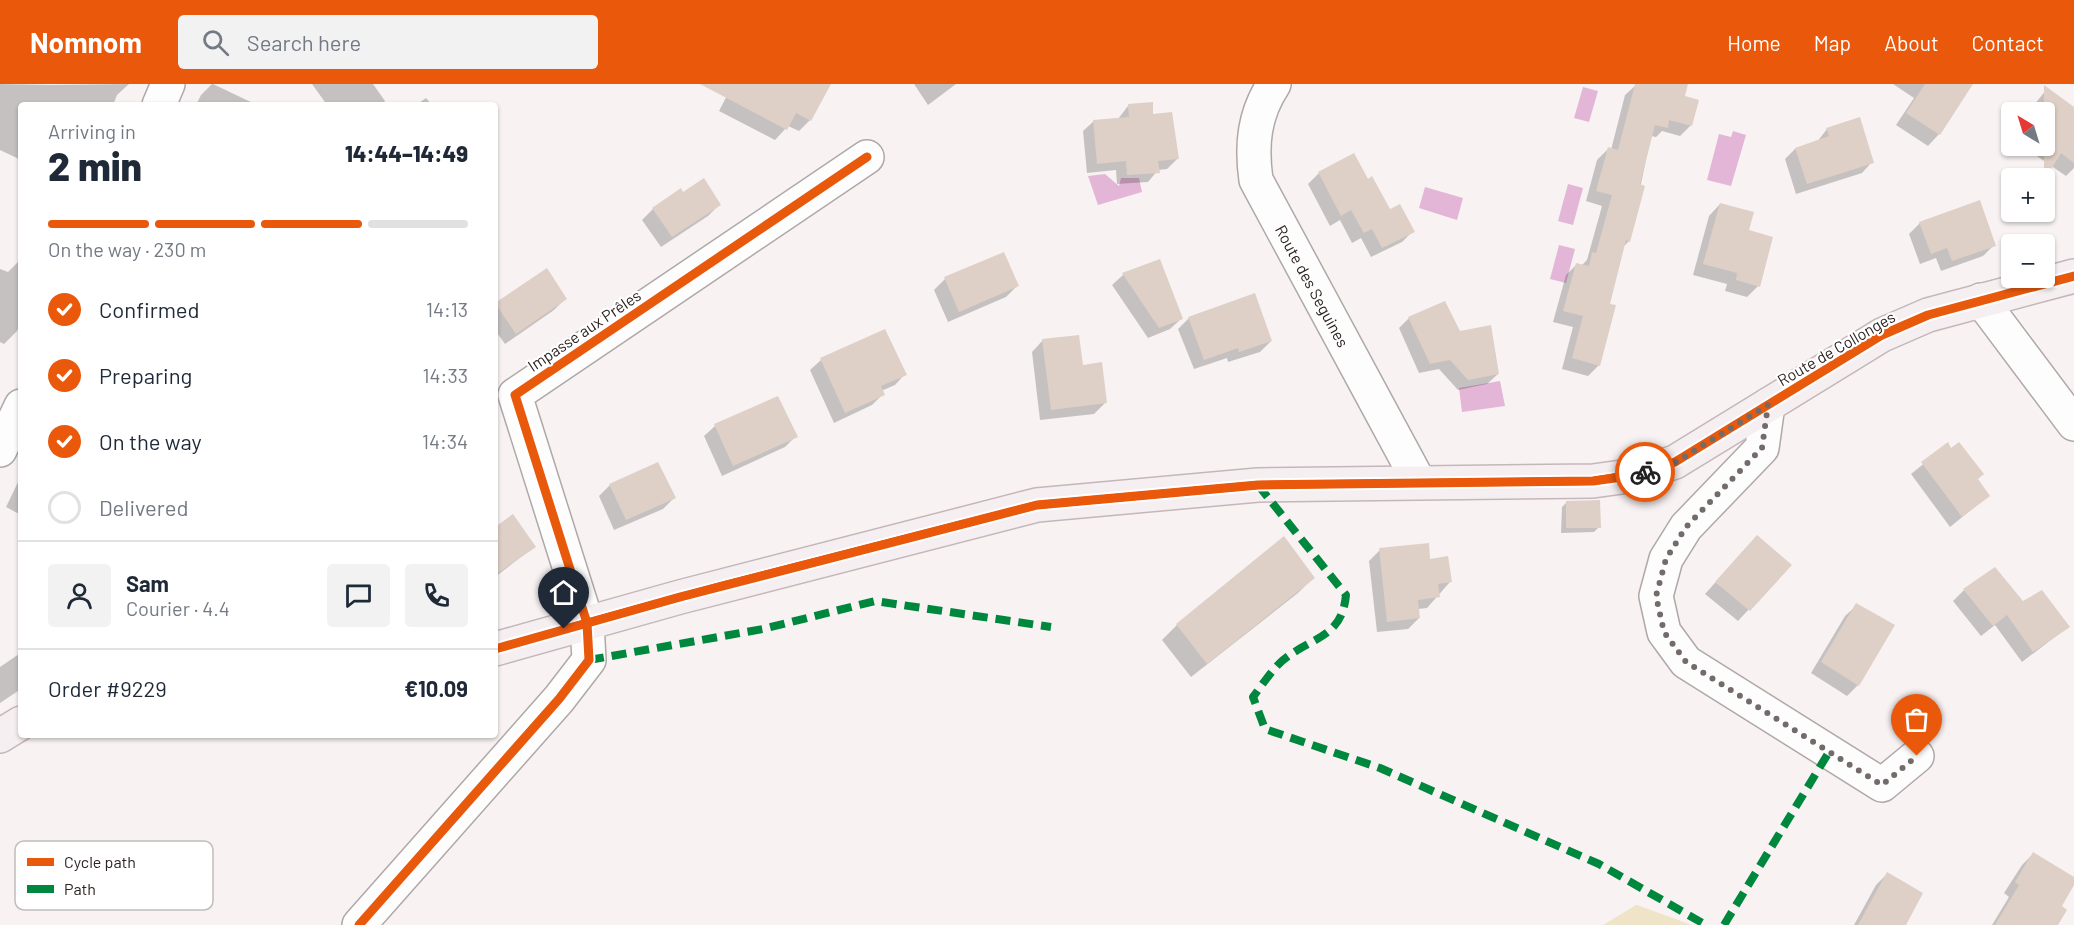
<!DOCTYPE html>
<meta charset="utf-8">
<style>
body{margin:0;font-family:Barlow,sans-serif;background:#f2f2f3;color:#1f2937;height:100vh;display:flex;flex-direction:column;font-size:22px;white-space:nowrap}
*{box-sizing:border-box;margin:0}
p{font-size:20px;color:#747a83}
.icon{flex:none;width:33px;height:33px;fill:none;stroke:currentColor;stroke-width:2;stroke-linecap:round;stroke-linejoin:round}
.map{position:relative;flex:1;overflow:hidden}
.drawer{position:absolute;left:18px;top:18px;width:480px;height:636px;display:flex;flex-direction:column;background:#fff;border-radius:6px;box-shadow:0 2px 4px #0004}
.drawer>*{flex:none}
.needle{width:39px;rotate:322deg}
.controls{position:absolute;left:2001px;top:18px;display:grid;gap:12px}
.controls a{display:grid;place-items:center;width:54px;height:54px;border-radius:6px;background:#fff;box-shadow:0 2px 4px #0004;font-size:30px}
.pin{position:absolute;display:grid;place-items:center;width:51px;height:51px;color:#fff;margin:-62px -26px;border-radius:50% 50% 50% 0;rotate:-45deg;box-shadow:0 0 6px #0007}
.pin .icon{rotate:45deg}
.courier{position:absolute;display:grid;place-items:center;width:60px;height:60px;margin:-30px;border:4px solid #ea580c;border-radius:50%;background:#fff;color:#222;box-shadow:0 2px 8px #0007}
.headline em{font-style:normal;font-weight:800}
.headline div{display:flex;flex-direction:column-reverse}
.headline{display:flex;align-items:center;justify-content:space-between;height:102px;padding:0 30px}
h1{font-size:39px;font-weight:800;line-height:45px}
.bar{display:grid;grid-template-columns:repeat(4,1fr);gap:9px 6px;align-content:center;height:72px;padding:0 30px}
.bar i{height:8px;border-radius:4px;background:#e0e1e3}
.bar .current{background:#ea580c}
.bar p{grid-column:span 4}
.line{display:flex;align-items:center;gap:15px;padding:0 30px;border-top:2px solid #e0e1e3}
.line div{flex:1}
.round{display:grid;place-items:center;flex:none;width:63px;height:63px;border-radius:6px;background:#f2f2f3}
ol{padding:0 30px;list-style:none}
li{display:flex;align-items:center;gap:18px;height:66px}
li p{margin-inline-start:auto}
li .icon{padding:6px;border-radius:50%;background:#ea580c;color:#fff;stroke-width:4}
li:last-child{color:#747a83}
li i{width:33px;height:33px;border:3px solid #e0e1e3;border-radius:50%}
header{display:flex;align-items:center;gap:36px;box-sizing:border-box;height:84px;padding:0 30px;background:#ea580c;color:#fff}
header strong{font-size:28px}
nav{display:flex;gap:33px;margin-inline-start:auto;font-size:21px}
.search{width:420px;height:54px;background:#f2f2f3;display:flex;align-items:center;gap:15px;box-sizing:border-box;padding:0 21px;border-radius:6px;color:#747a83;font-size:22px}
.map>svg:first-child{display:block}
</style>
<header>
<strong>Nomnom</strong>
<div class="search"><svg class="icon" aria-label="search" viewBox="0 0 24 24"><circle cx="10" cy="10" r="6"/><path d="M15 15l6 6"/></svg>Search here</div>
<nav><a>Home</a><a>Map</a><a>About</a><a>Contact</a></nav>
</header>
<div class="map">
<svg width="2074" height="841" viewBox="0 0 2074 841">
<rect width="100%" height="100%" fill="#f8f2f2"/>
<polygon fill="#f0e4c8" points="1636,821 1637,821 1692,841 1603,841"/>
<g fill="#e3b6d8">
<polygon points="1583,3 1598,7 1589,38 1574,34"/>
<polygon points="1733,47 1746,51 1731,102 1707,96 1719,50 1731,53"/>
<polygon points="1105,90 1119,102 1121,94 1139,94 1142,108 1098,121 1088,92"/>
<polygon points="1568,100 1583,104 1573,141 1558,137"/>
<polygon points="1425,103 1463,114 1457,136 1419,124"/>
<polygon points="1559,161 1575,165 1566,199 1550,195"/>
<polygon points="1500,297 1505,322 1462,328 1459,304"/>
</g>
<g fill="#0003">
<polygon points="0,0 52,1 129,0 117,11 113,21 21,21 21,76 0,66"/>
<polygon points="212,0 213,0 257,21 196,21 201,11"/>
<polygon points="312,0 373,0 385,17 382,21 327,21"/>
<polygon points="733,0 830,0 810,36 799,47 788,42 775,56 719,27"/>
<polygon points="914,0 956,0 928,21"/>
<polygon points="1686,0 1683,13 1691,41 1680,52 1662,47 1656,53 1651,52 1629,157 1623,163 1608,221 1599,281 1588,292 1562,285 1573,243 1553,238 1566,191 1576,181 1582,181 1587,176 1602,122 1586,117 1597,76 1608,65 1611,66 1625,11 1636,1"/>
<polygon points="1893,0 1971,0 1939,50 1928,62 1896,41 1914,14"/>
<polygon points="2047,5 2074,25 2074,84 2066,92 2022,62 2044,62 2044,28 2028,28"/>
<polygon points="426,14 432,21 416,21"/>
<polygon points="1128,22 1152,32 1177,75 1167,85 1158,86 1148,98 1117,100 1116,86 1087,89 1083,47 1094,37 1118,35"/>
<polygon points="1827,45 1872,78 1862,89 1796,110 1785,75 1795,65 1817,58"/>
<polygon points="1319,89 1367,97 1389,127 1413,147 1402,158 1371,173 1361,154 1352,159 1340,136 1330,142 1308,100"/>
<polygon points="1720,120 1747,147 1758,202 1747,213 1725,207 1727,200 1693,191 1709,132"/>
<polygon points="719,121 708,132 661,163 642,136 653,125"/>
<polygon points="1920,139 1994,161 1983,172 1941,187 1936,174 1920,180 1909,150"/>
<polygon points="21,175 21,238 17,247 4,260 0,258 0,185 8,188"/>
<polygon points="1159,177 1181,235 1170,245 1148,254 1112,201 1123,191"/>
<polygon points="547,186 565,215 554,226 505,260 495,246 495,221"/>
<polygon points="945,195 1018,201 1006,213 948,238 934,206"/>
<polygon points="1189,234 1271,257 1260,268 1228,278 1227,274 1194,285 1178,245"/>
<polygon points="1409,234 1459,248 1498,290 1487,300 1458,306 1439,285 1419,289 1399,244"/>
<polygon points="884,247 905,290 895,301 881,307 883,310 872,321 834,339 810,286 821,276"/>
<polygon points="1043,256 1082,282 1105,319 1094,330 1040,336 1032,268"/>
<polygon points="715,342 796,352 785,363 722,392 704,352"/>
<polygon points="1947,361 1988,412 1950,443 1911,390"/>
<polygon points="21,392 21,431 6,423"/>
<polygon points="610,401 674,414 663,425 614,446 599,412"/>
<polygon points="1567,418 1599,443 1594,448 1561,449 1562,423"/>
<polygon points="495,445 534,463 495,493"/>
<polygon points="1746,464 1790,481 1738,537 1705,510"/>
<polygon points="1380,466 1429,476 1450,498 1427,524 1418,525 1419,534 1408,545 1377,548 1369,477"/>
<polygon points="1313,494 1298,509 1191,593 1162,556 1177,541"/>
<polygon points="1964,506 2022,519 2068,543 2022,578 1995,541 1981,552 1953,517"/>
<polygon points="1857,521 1858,601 1847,612 1811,589 1845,532"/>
<polygon points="19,570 21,574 21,605 0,619 0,583"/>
<polygon points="2033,770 2074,795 2060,823 2056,841 1992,841 2009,813 2004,809 2022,781"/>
<polygon points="1887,790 1904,841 1854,841 1876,801"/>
</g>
<g fill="#ded0c6">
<polygon points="700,0 831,0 811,37 796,29 787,46"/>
<polygon points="1635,0 1688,0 1685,12 1699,16 1692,42 1669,36 1668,44 1655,41 1640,100 1645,102 1630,158 1626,156 1610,220 1616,221 1600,282 1572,274 1583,232 1563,227 1576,179 1589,182 1592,168 1596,169 1612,111 1596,107 1608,63 1618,66"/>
<polygon points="1925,0 1973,0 1940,51 1906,29"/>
<polygon points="2044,1 2074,23 2074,79 2061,69 2044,97"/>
<polygon points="1153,18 1153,30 1172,28 1179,75 1158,77 1160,89 1127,91 1126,77 1097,80 1093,36 1129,33 1128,20"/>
<polygon points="1860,33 1874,79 1807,100 1795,64 1829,52 1826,44"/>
<polygon points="1354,69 1368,95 1372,92 1390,125 1400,120 1415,148 1382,164 1372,145 1364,149 1351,126 1341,132 1318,88"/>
<polygon points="704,94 721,121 672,153 652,124 681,104 683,108"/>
<polygon points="1980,116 1996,162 1952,177 1947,164 1931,170 1919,138"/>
<polygon points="1720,119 1754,128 1749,146 1773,153 1760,203 1736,196 1737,189 1703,180"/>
<polygon points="1004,168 1019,202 959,228 944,193"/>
<polygon points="1160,175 1183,235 1159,244 1122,189"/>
<polygon points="547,184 567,215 516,250 495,219"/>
<polygon points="1255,209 1272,257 1239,268 1238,264 1204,276 1188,233"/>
<polygon points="1445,217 1460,247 1491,241 1499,290 1468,296 1450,276 1430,280 1408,233"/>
<polygon points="885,245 907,291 881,302 885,311 845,329 820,274"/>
<polygon points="1079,251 1083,281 1102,278 1107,319 1051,326 1042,255"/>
<polygon points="778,312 798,353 733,382 714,340"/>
<polygon points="1948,358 1951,364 1959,358 1984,390 1978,395 1990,412 1962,433 1921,378"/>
<polygon points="658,378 676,414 626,436 609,400"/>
<polygon points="1600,416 1601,444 1566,444 1566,417"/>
<polygon points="513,430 536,463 495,491 495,443"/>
<polygon points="1757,451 1792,481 1750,527 1715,498"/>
<polygon points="1284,452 1315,494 1207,580 1176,540"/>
<polygon points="1429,459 1430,475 1448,472 1452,498 1438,500 1440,513 1418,516 1420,534 1387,538 1379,464"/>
<polygon points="1995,483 2023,517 2042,506 2070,543 2033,568 2007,531 1993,542 1963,505"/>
<polygon points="1856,519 1895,541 1859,602 1821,578"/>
<polygon points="2033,768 2074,793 2074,801 2062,822 2067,826 2058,841 1995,841 2019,801 2015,798"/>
<polygon points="1887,788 1923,809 1906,841 1858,841"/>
</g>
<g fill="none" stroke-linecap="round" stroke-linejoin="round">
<defs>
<g id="minor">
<path id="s1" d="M1274,0C1254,30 1251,61 1256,96L1419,398"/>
<polyline points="159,21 168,0"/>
<polyline points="1981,216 2074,340"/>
<polyline points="1768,321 1762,364 1686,443 1666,475 1656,512 1664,548 1686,578 1882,701 1917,672"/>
<polyline points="0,366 21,322"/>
<polyline points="359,841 559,615 589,576 587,539 515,311 867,73"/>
</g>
<g id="major">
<polyline points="495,565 680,513 1037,421 1258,401 1593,397 1636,391 1675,378 1882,251 1928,231 2074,192"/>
<polyline points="0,652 21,639"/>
</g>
</defs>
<use href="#minor" stroke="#afa8a7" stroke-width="36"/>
<use href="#major" stroke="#c5b7b9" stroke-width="36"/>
<use href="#minor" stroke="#fefdfd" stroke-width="33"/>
<use href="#major" stroke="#f6eff1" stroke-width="33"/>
<g stroke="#00873e" stroke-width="8" stroke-dasharray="15 8" stroke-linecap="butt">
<path d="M1258,401L1346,511C1342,552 1316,552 1287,573C1274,582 1263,600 1253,613L1265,645L1380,684L1599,780L1706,841"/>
<polyline points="589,576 763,545 875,517 1051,543"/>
<polyline points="1724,841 1829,668"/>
</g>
<defs>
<g id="cycleway">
<polyline points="495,565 680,513 1037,421 1258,401 1593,397 1636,391 1675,378 1882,251 1928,231 2074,192"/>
<polyline points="359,841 559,615 589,576 587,539 515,311 867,73"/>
</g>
</defs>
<use href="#cycleway" stroke="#fff" stroke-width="13"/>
<use href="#cycleway" stroke="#e8590c" stroke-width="9"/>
</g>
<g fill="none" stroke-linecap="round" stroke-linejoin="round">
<polyline stroke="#736b6a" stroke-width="6" stroke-dasharray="0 10.8" points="1645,388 1676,378 1768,321 1762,364 1686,443 1666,475 1656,512 1664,548 1686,578 1882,701 1917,672"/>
<polyline stroke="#ea580c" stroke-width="8" points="564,545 724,501 1037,421 1258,401 1593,397 1645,388"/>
</g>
<g text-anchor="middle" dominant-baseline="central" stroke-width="4.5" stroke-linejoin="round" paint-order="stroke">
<g font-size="16" fill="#2c2220" stroke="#fff">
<text stroke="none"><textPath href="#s1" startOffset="220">Route des Seguines</textPath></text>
<text transform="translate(584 246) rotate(-34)">Impasse aux Prêles</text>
<text transform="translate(1836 264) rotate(-30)">Route de Collonges</text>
</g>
</g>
<rect x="15" y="757" width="198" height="69" rx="9" fill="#fff" stroke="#c0bdbc" stroke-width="1.5"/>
<rect x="27" y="774" width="27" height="8" fill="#e8590c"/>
<rect x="27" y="801" width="27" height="8" fill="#00873e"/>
<g font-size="16" fill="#2c2220">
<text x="64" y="784">Cycle path</text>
<text x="64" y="811">Path</text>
</g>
</svg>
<div class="controls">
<a><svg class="needle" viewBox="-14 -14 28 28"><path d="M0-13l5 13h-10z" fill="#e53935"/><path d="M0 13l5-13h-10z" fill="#747a83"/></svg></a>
<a>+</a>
<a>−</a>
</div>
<div class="pin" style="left:1917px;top:672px;background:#ea580c"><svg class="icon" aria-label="bag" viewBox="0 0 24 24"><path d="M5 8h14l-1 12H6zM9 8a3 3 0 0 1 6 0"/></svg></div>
<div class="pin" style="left:564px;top:545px;background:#1f2937"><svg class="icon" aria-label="home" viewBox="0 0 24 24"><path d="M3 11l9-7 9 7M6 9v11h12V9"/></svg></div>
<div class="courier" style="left:1645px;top:388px"><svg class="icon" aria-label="bike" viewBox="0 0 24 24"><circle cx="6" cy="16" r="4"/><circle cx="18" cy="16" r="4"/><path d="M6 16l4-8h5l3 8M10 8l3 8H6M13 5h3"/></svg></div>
<section class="drawer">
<div class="headline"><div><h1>2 min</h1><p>Arriving in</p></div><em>14:44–14:49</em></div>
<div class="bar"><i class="current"></i><i class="current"></i><i class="current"></i><i></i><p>On the way · 230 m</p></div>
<ol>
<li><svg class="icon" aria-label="check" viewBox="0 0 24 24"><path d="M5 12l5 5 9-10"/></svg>Confirmed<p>14:13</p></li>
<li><svg class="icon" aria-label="check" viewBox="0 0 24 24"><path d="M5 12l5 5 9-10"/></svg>Preparing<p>14:33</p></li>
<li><svg class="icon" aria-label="check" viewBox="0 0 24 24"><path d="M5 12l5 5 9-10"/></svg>On the way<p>14:34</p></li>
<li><i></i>Delivered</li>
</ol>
<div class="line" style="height:108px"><a class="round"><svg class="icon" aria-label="person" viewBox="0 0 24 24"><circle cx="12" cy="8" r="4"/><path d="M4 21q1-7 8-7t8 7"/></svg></a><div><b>Sam</b><p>Courier · 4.4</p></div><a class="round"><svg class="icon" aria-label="chat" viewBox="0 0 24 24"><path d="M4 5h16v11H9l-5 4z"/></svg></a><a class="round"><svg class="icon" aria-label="phone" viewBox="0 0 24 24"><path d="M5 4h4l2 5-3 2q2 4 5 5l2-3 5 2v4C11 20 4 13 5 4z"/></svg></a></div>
<div class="line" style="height:78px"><div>Order #9229</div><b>€10.09</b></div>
</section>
</div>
